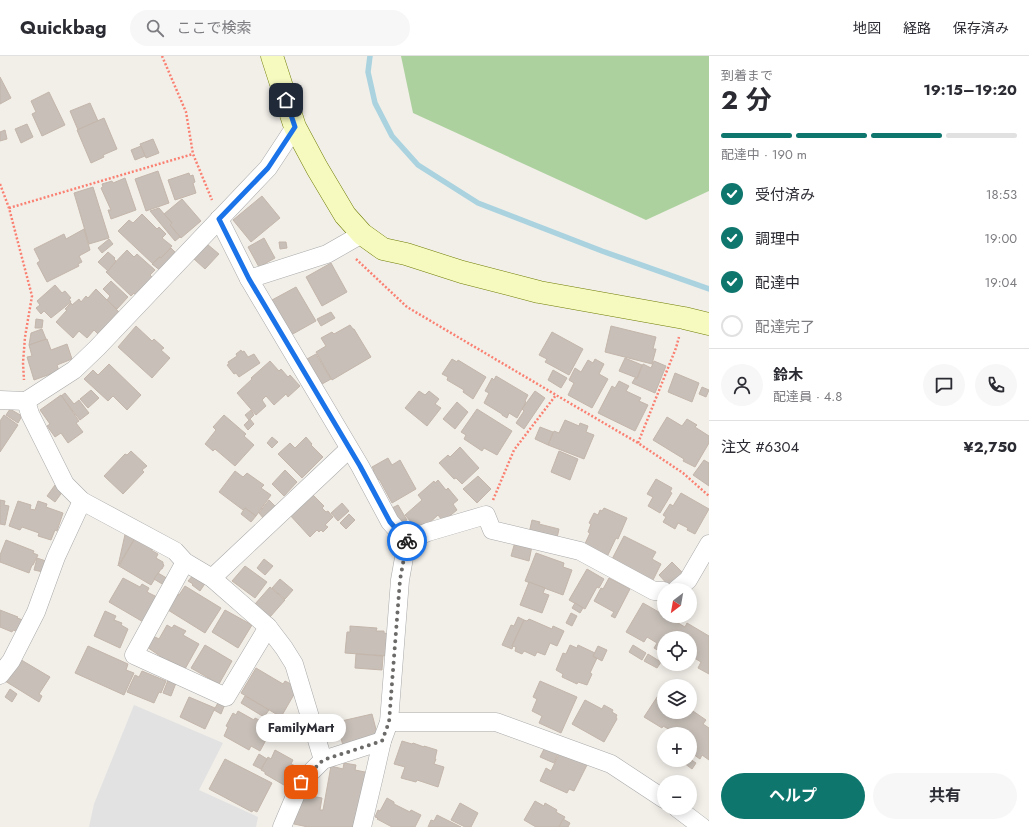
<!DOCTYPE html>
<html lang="ja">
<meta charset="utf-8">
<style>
body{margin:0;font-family:Jost,"Noto Sans JP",sans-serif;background:#f7f7f7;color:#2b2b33;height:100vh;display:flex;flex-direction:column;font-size:15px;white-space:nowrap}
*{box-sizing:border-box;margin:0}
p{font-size:13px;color:#7c7c81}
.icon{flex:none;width:22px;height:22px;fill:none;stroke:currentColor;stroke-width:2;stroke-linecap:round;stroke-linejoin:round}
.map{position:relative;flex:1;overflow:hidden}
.sheet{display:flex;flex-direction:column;background:#fff;width:320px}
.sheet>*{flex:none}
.needle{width:26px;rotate:211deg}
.controls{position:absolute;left:657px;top:527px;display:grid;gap:8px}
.controls a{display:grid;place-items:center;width:40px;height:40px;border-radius:50%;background:#fff;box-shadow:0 2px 10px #0003;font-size:20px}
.pin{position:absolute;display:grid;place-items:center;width:34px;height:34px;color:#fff;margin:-17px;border-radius:8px;box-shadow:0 2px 6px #0006}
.courier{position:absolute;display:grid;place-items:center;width:40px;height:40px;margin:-20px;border:3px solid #1a73e8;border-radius:50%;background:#fff;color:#222;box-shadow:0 1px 5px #0007}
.bubble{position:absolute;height:28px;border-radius:14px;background:#fff;box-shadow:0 2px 10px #0003;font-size:13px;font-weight:700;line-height:28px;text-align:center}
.summary em{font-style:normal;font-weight:700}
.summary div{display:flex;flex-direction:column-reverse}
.summary{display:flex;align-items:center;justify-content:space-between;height:68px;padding:0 12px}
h1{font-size:26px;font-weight:700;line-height:30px}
.bar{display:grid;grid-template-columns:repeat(4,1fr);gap:6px 4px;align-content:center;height:48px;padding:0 12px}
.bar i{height:5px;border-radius:3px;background:#e1e1e2}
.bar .active{background:#0f766e}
.bar p{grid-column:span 4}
.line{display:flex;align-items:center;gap:10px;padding:0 12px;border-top:1px solid #e1e1e2}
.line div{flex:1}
.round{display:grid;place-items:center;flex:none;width:42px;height:42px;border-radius:21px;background:#f7f7f7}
ol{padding:0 12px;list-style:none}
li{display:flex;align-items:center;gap:12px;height:44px}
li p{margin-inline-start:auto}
li .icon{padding:4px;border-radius:50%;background:#0f766e;color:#fff;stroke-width:4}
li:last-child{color:#7c7c81}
li i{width:22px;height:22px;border:2px solid #e1e1e2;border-radius:50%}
.action{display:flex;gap:8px;margin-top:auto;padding:8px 12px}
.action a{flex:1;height:46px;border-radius:24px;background:#0f766e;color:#fff;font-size:16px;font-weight:700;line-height:46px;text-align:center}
.action a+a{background:#f7f7f7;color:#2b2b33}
header{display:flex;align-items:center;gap:24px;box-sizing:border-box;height:56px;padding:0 20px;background:#fff;border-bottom:1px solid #e1e1e2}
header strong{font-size:19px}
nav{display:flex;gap:22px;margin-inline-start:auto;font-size:14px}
.search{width:280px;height:36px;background:#f7f7f7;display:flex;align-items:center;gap:10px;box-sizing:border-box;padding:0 14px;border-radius:22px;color:#7c7c81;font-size:15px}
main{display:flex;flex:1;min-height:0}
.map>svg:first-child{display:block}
</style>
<header>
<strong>Quickbag</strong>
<div class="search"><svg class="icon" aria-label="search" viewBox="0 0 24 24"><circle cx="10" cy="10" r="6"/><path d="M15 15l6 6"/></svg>ここで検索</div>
<nav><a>地図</a><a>経路</a><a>保存済み</a></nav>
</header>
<main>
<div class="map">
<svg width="709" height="771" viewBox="0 0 709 771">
<rect width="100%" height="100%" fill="#f2efe9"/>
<polygon fill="#add19e" points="401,0 709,0 709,135 646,164 413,57"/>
<polygon fill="#e2e2e2" points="134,649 223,687 199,734 258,761 256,771 89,771 94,748"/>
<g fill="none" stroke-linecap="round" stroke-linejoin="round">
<polyline stroke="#aad3df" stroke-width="5.5" points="370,0 368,16 375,47 392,80 418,109 478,147 602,195 709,233"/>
</g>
<g fill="#c7bfb8" stroke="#c4b6ab">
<polygon points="0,21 11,42 0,48"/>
<polygon points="49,36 65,69 42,80 32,58 36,56 31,45"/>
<polygon points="90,47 98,65 78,74 70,55"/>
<polygon points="104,62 117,93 103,99 104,101 91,107 77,74"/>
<polygon points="27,68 33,81 21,87 15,73"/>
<polygon points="5,74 7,83 0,85 0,76"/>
<polygon points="153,83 159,97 146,102 140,88"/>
<polygon points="141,90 145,100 135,104 131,94"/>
<polygon points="158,115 169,147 146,155 135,123"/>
<polygon points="189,117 190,120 193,119 195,126 193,127 196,137 175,144 168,124"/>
<polygon points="125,122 136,154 111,163 108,154 111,154 101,132 103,131 102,128 112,125 113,127"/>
<polygon points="93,131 109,182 89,188 74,137"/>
<polygon points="262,140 280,162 251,186 233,164"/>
<polygon points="182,143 201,165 181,182 170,169 172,167 164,158"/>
<polygon points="159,152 172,167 170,169 180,181 175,185 150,155"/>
<polygon points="142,158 157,173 159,171 166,178 162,182 172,190 161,202 159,201 153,208 118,175 129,164 133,167"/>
<polygon points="84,173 90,194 79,200 82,206 78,208 79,210 47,226 37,207 40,205 34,193 64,178 66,183"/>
<polygon points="264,182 275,202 259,211 248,191"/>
<polygon points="109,183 113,188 102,197 98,192"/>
<polygon points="279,186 286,186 287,192 280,193"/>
<polygon points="207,188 219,198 205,213 194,203"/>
<polygon points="171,192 177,198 161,215 152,208 160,201 161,202"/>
<polygon points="127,194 134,201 137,198 155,214 150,219 154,223 137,241 134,237 131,240 106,216"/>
<polygon points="108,196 115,202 114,203 116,205 108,215 98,206"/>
<polygon points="331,207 347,236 322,250 306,221"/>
<polygon points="111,225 128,241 117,253 107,244 110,240 103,233"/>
<polygon points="55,229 62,237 65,235 71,242 69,243 71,246 51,262 44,255 41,258 36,252 40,249 37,245"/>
<polygon points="296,231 316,265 291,279 272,244"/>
<polygon points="96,233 119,256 98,278 94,274 87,282 79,275 73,282 56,266 67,254 65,253 71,247 72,249 79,243 81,246 86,240 88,242"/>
<polygon points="331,256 335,262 321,270 317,263"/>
<polygon points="36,263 43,264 42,272 35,272"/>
<polygon points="350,269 353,273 354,273 371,301 332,324 316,296 326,290 321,282 332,276 334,278"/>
<polygon points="136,270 152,285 154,283 164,292 161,294 170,302 152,322 118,291"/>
<polygon points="611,270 656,281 653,293 656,293 652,308 605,296"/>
<polygon points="42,273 46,283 29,289 31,277"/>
<polygon points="552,276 583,293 569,319 545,306 547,303 539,299"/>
<polygon points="47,283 51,294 67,288 72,303 57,309 59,315 34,324 27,301 32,300 29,289"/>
<polygon points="241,294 242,296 244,295 248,301 254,298 260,307 239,321 236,317 234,318 227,309 229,308 228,306 237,300 236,298"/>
<polygon points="316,298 331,323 322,328 307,303"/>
<polygon points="625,302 642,309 637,322 619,315"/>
<polygon points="452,303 457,306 458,304 486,321 473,343 463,336 464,334 447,324 448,321 442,318"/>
<polygon points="595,303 604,308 599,318 608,323 592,352 568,339 574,327 569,324 575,312 581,316 588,304 593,307"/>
<polygon points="270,305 279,315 281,313 288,321 290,319 300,330 288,341 286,338 274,349 266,340 262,344 266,350 256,359 237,337 252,323 251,322"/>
<polygon points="654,305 666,310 655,337 632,327 635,322 637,323 643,308 651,312"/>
<polygon points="109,308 141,339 127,354 113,340 108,345 84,323 93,314 98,319"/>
<polygon points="553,314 567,322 561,332 548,324"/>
<polygon points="675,317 699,327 692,346 668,336"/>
<polygon points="496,320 528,339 525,345 526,346 517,362 509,357 507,362 502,359 502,358 484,347 489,337 485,335 492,322 494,324"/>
<polygon points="619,325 629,330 626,335 641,342 639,345 648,349 635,375 598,357 612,330 615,332"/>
<polygon points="702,331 709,334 706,341 699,338"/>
<polygon points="91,334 99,342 88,352 80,343"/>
<polygon points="419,335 425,339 429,335 439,343 435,348 441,352 427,370 405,352"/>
<polygon points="535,335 545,342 524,373 516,367 524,355 522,353"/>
<polygon points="65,337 74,348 79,344 89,357 80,364 61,340"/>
<polygon points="61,339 79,365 76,367 83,376 68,387 61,377 55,381 47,370 50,368 40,354"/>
<polygon points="457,346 468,356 455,373 443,363"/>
<polygon points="10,353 22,360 18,367 6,359"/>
<polygon points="477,353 512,375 497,399 484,392 482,395 464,383 466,379 461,376"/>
<polygon points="251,354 254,359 249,364 245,359"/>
<polygon points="4,359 18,369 0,396 0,365"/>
<polygon points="224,359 246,378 244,380 254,389 235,410 215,393 213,395 205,388 216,374 213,371"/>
<polygon points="667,361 682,370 687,363 697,369 695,371 709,380 709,387 695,411 683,405 684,403 653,384"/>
<polygon points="250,363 254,368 248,374 244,369"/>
<polygon points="565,364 579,370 580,367 588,370 586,376 594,379 584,403 548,389 554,375 559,377"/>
<polygon points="540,371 553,376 548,389 535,383"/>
<polygon points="272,381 278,386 272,392 267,387"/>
<polygon points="306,381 312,388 311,389 323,401 302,422 278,398 290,387 295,392"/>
<polygon points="460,391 479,412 462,428 456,422 454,423 439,407 448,399 450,401"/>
<polygon points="131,395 147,410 142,414 144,416 123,438 104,420 125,398 127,399"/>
<polygon points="559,395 578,403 570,424 551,416"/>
<polygon points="388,402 392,409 400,404 416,433 392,447 379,423 377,425 371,415 374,414 372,411"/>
<polygon points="704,404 709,407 709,430 693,419"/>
<polygon points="285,414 297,426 284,440 272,428"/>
<polygon points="235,415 243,421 247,417 264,429 261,432 271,439 256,460 245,452 243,454 219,436"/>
<polygon points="478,420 491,433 477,447 463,433"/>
<polygon points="656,423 672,432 670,436 672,437 660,457 648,450 653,441 647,438"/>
<polygon points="438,424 446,434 448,432 458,444 453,448 457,454 446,463 442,464 438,459 426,470 424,468 417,473 405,459 422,444 418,439 434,425 435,427"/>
<polygon points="55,429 63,435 55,446 47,440"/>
<polygon points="311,437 324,450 322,452 326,456 328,455 333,461 325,469 328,471 323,476 321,474 319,476 317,474 310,481 288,457"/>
<polygon points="681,437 709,453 695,478 687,474 688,472 678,467 675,473 663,466 666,461 663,459 670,448 673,450"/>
<polygon points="0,444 5,445 4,449 9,450 5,469 0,468"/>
<polygon points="269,444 276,451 264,463 259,457"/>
<polygon points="18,445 31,449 30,453 35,454 38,445 47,448 46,451 63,457 57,475 55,474 51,484 38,480 39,477 22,471 20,474 9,470"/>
<polygon points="342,447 349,455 338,465 331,457"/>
<polygon points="398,449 407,464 398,468 390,453"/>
<polygon points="245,452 256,460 251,466 241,458"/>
<polygon points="604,452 627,462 618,483 616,482 606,503 583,492 590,477 588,476 591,468 589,467 594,457 598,459 600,454 602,455"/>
<polygon points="349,458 355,464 346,473 340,467"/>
<polygon points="532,464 540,466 539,468 559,473 557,482 529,477"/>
<polygon points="126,474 135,482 118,510"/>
<polygon points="624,480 656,496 652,503 661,508 652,526 611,505"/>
<polygon points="135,482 153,493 151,494 158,498 156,502 163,506 163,508 164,509 162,513 161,513 151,529 119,510"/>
<polygon points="6,484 34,495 33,497 38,499 33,509 32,509 29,517 0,506 0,499"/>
<polygon points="515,486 532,490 529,505 511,500"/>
<polygon points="536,497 564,507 563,511 572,514 563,539 525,525"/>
<polygon points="37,502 46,505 43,516 34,514"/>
<polygon points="264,503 273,510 265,519 257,512"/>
<polygon points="672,506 684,518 670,531 659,519"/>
<polygon points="245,510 267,526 255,542 232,525"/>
<polygon points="587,513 604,523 599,532 597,531 585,553 569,544"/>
<polygon points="158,517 170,524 167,531 154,523"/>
<polygon points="194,518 206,526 200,535 192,529 193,528 188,525"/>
<polygon points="123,522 140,531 142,528 149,532 147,536 159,542 145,567 109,546"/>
<polygon points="609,522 630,533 615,562 611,560 614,556 594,545 601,532 603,533"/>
<polygon points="280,523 293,534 285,543 272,532"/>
<polygon points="529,526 545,532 543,537 549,539 542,557 520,549"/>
<polygon points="185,530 221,552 205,577 168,554 177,538 179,539"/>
<polygon points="270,531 285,544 270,561 255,548"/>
<polygon points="575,547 583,552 580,557 572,552"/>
<polygon points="643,547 664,559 664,560 666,560 685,571 687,567 709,580 709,618 698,612 701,606 691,600 690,601 690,582 664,582 664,598 654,592 657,587 647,581 644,586 626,576"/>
<polygon points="0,554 18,561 17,562 23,564 19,576 13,574 12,576 0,571"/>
<polygon points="225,554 252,569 238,592 212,576"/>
<polygon points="105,555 116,560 114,564 122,567 121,569 128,573 120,592 94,580"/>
<polygon points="571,557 577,560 572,570 566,567"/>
<polygon points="518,561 524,564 512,590 513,590 512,593 502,589 511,569 514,570"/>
<polygon points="529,563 552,573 553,570 564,575 557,590 550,587 545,599 537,596 535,600 524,595 522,598 515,595 516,591 512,590 524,564 527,565"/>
<polygon points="167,569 172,572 174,569 186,575 183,579 199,588 185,613 168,604 166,606 159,602 160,600 147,591 153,580 159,583"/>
<polygon points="350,570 377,572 376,575 384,575 384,577 389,578 388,600 345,597 347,576 350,576"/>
<polygon points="205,589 232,605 219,628 191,612"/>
<polygon points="570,589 577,592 578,589 595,597 593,601 597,602 590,617 592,618 587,629 578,626 577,628 562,621 563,618 556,614 563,597 566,598"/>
<polygon points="633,589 646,597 642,604 629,596"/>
<polygon points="88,590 128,608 126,614 134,617 124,639 75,617"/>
<polygon points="598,590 607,594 602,605 593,600"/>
<polygon points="356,598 383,600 382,614 355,612"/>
<polygon points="648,598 661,606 657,612 644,605"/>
<polygon points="18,602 50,621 39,638 42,640 39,646 5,625"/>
<polygon points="256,612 283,628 285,625 295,630 296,635 281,661 241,637"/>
<polygon points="142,615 166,625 161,637 159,636 154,647 127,636 135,619 139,621"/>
<polygon points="168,624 176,627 171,640 163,637"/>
<polygon points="540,625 577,641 561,677 539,667 542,660 532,655 537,643 533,641"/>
<polygon points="10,633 17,638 12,646 5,641"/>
<polygon points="661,635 664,636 664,656 690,656 690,653 706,664 703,668 709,672 709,704 702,699 700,703 690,696 690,678 673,678 674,676 663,670 662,672 644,661"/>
<polygon points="245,640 269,654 264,661 241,647"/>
<polygon points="189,641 215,652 205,673 180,661"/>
<polygon points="585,644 602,653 604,649 613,654 612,656 617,659 616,661 617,663 604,686 572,668"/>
<polygon points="219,645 225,648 221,658 214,654"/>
<polygon points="238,655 254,664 255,662 265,667 264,669 272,673 260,695 251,690 249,694 224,680 228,671 226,670 233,657 236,659"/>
<polygon points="372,658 378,681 343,690 337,666"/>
<polygon points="402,685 412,688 413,687 424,691 424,690 437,694 435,703 436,703 434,708 444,711 438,731 417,724 416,726 401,722 405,711 394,708"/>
<polygon points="547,687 560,693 554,707 540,701"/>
<polygon points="275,694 293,704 291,708 300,712 289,732 265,718 265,716 261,714 268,701 271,703"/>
<polygon points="560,696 587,709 574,735 569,733 567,737 540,725 546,712 551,715"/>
<polygon points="259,698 267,703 261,713 253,709"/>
<polygon points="225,703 272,727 257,756 253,754 252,756 209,733"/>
<polygon points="690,703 696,707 692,713 680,704 690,704"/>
<polygon points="344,707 356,709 355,714 370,717 361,771 308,771 294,768 300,738 322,742 320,754 323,754 331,710 343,713"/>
<polygon points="387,742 394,746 394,748 410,756 411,754 421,759 415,771 392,771 377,763 378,762 375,761 378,754 380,755"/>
<polygon points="535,745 544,750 545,747 557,754 556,756 565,761 559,771 536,771 524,764"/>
<polygon points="460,747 478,757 471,771 465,771 451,764"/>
<polygon points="437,759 461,771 428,771 431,764 434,765"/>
<polygon points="563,763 570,767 568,771 559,771"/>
</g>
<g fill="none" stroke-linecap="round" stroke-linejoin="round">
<defs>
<g id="street">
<polyline points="219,163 249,223 360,410 390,466 407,485 400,524 389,666 382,685 375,716 362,771"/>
<polyline points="249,223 327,198 362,178"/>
<polyline points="0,344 26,345 74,314 97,292 268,112 295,71"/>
<polyline points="82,445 175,495 185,506 212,522 268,571 284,592 294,608 323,704"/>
<polyline points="407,485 428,476 486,459 492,474 580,495 654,535 664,535"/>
<polyline points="185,506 134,599 226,641 268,571"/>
<polyline points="212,522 349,393"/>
<polyline points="676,534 688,524 709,488"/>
<polyline points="0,619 11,605 36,556 56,501 82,445 65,428 30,358 26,345"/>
<polyline points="389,666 496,666 611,708 664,743"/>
<polyline points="677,752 702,771"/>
<polyline points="282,771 301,726 323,704 382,685"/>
</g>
<polyline id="secondary" points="272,0 295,71 317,112 345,159 362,178 383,193 406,198 462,216 539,236 684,262 709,268"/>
</defs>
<use href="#street" stroke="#a9a9a9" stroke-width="19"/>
<use href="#secondary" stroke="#707d05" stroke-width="23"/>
<g stroke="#fa8072" stroke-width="2.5" stroke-dasharray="2 2" stroke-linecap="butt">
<polyline points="162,0 186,56 193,98 212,144"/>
<polyline points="0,128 9,152 32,240 25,281 23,307 24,324"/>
<polyline points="9,152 193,98"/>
<polyline points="356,203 407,251 546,333 556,339 638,387 683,417 709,440"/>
<polyline points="638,387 676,292 679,281"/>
<polyline points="493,444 514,394 556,339"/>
</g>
<use href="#street" stroke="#fff" stroke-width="18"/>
<use href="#secondary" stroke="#f7fabf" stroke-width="22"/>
</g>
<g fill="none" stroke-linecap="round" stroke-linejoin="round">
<polyline stroke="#6b6a68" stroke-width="4" stroke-dasharray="0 7.2" points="301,726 323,704 382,685 389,666 400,524 407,485"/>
<polyline stroke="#1a73e8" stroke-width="5" points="286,44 295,71 268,112 219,163 249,223 360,410 390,466 407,485"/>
</g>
</svg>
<div class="controls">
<a><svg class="needle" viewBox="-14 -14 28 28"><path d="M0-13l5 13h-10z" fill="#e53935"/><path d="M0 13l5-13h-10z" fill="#7c7c81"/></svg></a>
<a><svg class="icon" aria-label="locate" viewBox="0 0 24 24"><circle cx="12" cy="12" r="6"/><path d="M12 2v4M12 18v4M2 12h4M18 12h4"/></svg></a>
<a><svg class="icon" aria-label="layers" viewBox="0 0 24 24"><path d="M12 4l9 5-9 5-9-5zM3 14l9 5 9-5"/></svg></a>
<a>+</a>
<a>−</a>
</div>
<div class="pin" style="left:301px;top:726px;background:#ea580c"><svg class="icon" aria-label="bag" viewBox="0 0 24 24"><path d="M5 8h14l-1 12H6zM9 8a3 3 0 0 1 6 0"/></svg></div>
<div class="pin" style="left:286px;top:44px;background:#1f2937"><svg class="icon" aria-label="home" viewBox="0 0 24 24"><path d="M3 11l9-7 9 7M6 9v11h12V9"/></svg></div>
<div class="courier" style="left:407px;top:485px"><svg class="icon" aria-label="bike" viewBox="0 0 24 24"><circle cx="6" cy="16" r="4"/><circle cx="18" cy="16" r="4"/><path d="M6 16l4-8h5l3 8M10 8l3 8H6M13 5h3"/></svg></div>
<div class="bubble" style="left:256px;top:658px;width:90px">FamilyMart</div>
</div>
<section class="sheet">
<div class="summary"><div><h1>2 分</h1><p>到着まで</p></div><em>19:15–19:20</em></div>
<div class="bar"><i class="active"></i><i class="active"></i><i class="active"></i><i></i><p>配達中 · 190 m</p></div>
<ol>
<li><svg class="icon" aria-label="check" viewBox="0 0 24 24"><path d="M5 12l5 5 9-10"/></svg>受付済み<p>18:53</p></li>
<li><svg class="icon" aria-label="check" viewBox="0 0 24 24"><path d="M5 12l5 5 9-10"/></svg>調理中<p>19:00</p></li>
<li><svg class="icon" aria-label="check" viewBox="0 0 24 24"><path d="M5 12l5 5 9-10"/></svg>配達中<p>19:04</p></li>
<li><i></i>配達完了</li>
</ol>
<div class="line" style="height:72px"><a class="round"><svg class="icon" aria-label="person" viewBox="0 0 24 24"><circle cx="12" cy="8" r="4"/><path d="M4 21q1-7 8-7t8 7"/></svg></a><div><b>鈴木</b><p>配達員 · 4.8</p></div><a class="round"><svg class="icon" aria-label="chat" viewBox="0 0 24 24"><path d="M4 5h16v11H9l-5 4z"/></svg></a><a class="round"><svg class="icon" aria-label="phone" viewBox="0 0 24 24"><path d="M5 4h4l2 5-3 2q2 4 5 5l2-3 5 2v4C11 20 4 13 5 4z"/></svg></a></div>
<div class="line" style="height:52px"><div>注文 #6304</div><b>¥2,750</b></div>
<div class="action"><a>ヘルプ</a><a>共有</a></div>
</section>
</main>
